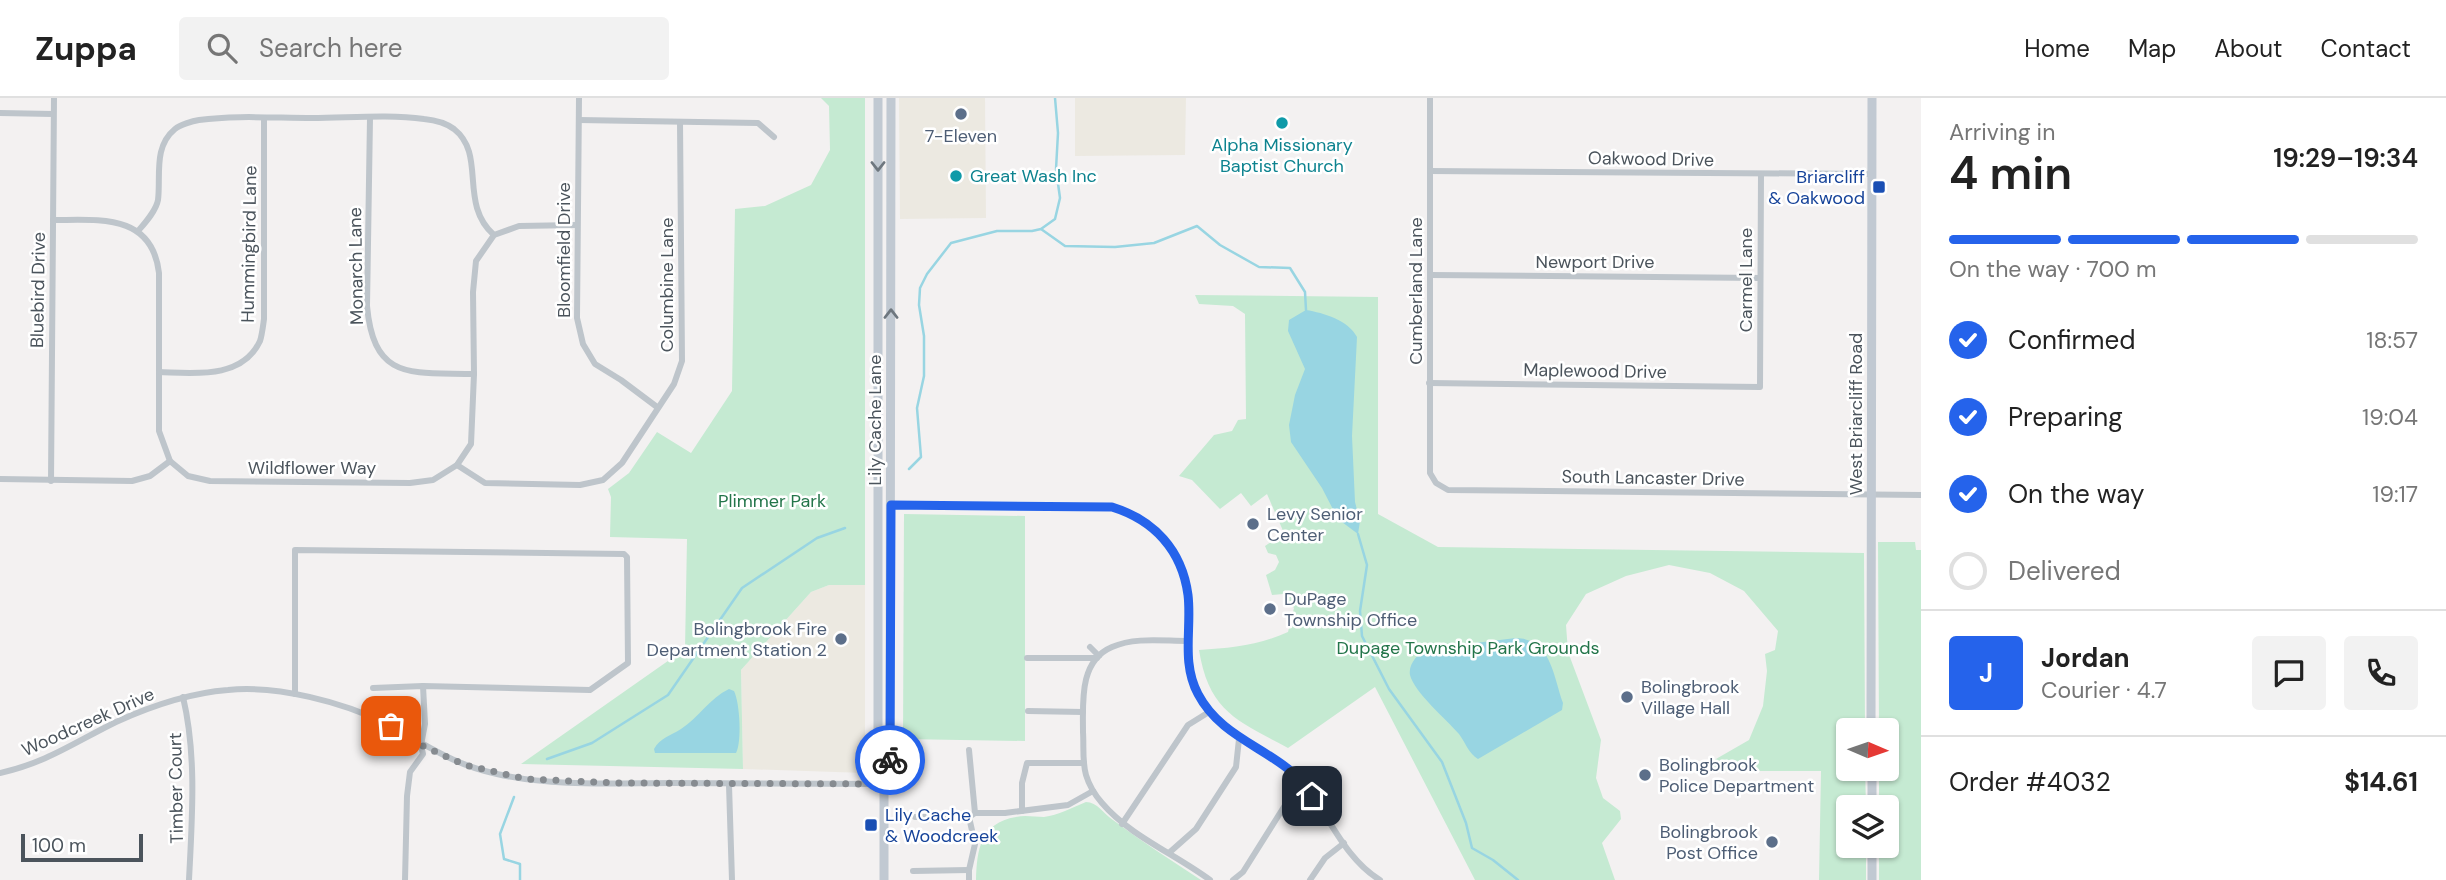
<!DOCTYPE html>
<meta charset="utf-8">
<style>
body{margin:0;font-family:"DM Sans",sans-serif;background:#f2f2f2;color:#222;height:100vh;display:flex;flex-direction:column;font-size:26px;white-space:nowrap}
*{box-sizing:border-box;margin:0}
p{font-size:23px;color:#767676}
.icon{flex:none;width:38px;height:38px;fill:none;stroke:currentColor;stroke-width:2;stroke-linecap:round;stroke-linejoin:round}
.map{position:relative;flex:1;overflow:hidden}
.panel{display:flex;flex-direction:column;background:#fff;width:525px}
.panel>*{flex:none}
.needle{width:46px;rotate:92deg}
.controls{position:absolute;left:1836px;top:620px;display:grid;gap:14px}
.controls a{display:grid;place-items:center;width:63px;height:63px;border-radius:7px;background:#fff;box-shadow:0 2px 5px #0004;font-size:35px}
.scale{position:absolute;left:21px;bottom:18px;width:122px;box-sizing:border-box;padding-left:7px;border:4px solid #4b545c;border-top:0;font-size:19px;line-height:24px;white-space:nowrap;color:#4b545c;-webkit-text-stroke:5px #fff;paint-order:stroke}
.pin{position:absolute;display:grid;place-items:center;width:60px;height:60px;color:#fff;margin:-30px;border-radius:14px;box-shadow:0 4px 10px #0006}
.courier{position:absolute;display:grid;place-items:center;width:70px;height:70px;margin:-35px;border:5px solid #2563eb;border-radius:50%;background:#fff;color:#222;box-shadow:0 2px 9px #0007}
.overview em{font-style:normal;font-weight:600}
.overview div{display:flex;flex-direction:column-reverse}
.overview{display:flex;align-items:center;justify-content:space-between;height:119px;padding:0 28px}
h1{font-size:46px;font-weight:600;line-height:52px}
.bar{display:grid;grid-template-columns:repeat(4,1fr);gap:10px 7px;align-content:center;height:84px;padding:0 28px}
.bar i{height:9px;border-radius:5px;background:#e0e0e0}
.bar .active{background:#2563eb}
.bar p{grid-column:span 4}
.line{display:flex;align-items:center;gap:18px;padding:0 28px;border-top:2px solid #e0e0e0}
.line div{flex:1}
.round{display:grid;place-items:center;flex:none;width:74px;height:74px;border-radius:7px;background:#f2f2f2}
ol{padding:0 28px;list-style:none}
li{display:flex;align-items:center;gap:21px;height:77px}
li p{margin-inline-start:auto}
li .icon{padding:7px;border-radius:50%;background:#2563eb;color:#fff;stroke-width:4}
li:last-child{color:#767676}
li i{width:38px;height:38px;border:4px solid #e0e0e0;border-radius:50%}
header{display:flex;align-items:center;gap:42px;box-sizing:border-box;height:98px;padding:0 35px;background:#fff;border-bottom:2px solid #e0e0e0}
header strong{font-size:33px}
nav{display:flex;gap:38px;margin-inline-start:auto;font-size:24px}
.search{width:490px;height:63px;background:#f2f2f2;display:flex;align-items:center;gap:18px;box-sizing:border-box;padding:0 24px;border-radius:7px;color:#767676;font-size:26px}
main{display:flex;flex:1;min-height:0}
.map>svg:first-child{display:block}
</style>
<header>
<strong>Zuppa</strong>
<div class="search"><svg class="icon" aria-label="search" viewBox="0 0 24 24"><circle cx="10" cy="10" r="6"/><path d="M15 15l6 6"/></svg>Search here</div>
<nav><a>Home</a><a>Map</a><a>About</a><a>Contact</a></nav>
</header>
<main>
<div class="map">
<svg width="1921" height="782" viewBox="0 0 1921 782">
<rect width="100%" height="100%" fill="#f3f1f1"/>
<g fill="#ece9e1">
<polygon points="899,0 985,0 986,120 900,121"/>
<polygon points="1075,0 1186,0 1185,57 1075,58"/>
<polygon points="829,487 865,487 865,675 743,671 741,572 811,494"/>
</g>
<g fill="#c5ead2">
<polygon points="821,0 865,0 865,487 829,487 811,494 741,572 743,671 521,666 685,551 687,441 610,439 611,399 608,391 629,375 657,334 691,355 732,293 735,111 765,108 811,87 830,52 829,8"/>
<path d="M1195,197L1378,199V416L1438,449L1864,455L1865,632H1848V670H1865L1866,709H1848V747H1866V782H1819L1821,673H1714L1709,665L1749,642L1763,608L1767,573L1765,556L1775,552L1778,533L1744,493L1710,475L1669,467L1626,478L1586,496L1566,527L1568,554L1601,642L1596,680L1603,700L1620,713L1621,721L1602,745L1615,782H1475L1375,589L1288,650C1238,623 1209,614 1199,552C1231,550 1259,547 1288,534L1294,510L1283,496L1272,497L1266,477L1275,472L1279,464L1276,457L1268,455L1265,448L1284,435L1267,396L1251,408L1241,395L1220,411L1192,382L1179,378L1214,337L1232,333L1238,322L1246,321L1245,216L1233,208L1199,206Z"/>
<polygon points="904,416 1025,418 1025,643 903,641"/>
<polygon points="1878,444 1915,444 1916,452 1921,452 1921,782 1879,782 1879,747 1886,747 1886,709 1879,709 1879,670 1886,670 1886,632 1879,632"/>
<path d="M1086,704C1097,704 1104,716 1113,722C1141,743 1171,762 1201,782H976C977,752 980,725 1016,719C1025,717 1035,719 1044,719C1058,717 1072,710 1086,704Z"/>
</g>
<g fill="#98d5e2">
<path d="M1306,212C1324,215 1348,222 1357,239L1352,338L1355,404L1360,423L1358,436L1338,421L1322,390L1291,344L1289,327L1295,297L1305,271L1288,233L1289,222Z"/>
<path d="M1516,540C1551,541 1553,577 1563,605L1562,612L1478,661C1469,656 1465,644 1459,636C1447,622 1414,594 1410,577C1408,566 1418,556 1426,551Z"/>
<path d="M729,591L734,593C740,605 742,645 736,655H655L654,651C660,640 670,638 681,631C698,620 710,600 729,591Z"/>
</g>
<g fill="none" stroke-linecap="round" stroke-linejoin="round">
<g stroke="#98d5e2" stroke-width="2.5">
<polyline points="1041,131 1065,148 1115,149 1154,145 1197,128 1220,147 1259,169 1290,170 1305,194 1306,212"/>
<polyline points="909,371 921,359 917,310 924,278 924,238 919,207 920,190 927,176 951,145 997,133 1032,133 1041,131 1055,121 1060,100 1056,71 1058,35 1055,0"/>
<polyline points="1358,436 1367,467 1360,513 1362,538 1389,591 1442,664 1466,725 1472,750 1493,762 1518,782"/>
<polyline points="547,661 592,645 668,597 742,490 817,440 845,430"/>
<polyline points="514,699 500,736 504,761 520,766 520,782"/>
</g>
<g stroke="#bec5cb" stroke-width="6">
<polyline points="579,0 577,220 583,246 595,266 621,282 657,309"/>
<polyline points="1430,0 1430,375 1436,385 1448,392 1921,397"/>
<polyline points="0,15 53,16"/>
<path d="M370,20L367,208C374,284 412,274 474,276"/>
<polyline points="579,22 758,25 774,39"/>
<polyline points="1430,73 1871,76"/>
<path d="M53,122C99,122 152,115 159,175V333L170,363L188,378L210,383L410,385L433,382L457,367L471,346L474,276L473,194L476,163L494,137L519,128L577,127"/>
<path d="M138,133C145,125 156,113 158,102C161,78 153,49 175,31C180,27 192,23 199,22C236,17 275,20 312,20C348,20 388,16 424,21C434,22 446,25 454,31C487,57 458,105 494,137"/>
<polyline points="1431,177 1760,180"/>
<path d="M159,274C193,275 242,282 260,243C262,237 263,228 264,221V20"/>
<polyline points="1429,285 1760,289 1761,76"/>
<polyline points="457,367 485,385 580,387 603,382 622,365 674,286 682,263 680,24"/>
<polyline points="0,381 132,383 150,378 170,363"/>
<polyline points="51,383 54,0"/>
<path d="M891,407L1112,409C1153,422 1187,455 1188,501C1188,532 1183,565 1197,595C1218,639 1262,645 1294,675C1326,707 1340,758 1380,782"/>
<path d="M1187,543C1162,543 1135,539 1112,549C1079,563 1083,604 1083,634C1084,648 1082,663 1086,677C1089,687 1095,697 1102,705C1130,738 1175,756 1210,782"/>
<polyline points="1090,549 1099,558"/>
<polyline points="1027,560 1097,560"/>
<polyline points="295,596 295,452 624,456 627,459 628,565 590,592 423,588 373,590"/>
<path d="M183,599C197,658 192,721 189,782"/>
<polyline points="1028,613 1083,614"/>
<polyline points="969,652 975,715"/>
<path d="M0,675C46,665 75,644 116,624C151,608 189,595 228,592C277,587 343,604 387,626C425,646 453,667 497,676C554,689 614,685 672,685C742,685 813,686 884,686"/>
<polyline points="729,687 732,782"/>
<polyline points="1022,713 1022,685 1027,665 1084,665"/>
<polyline points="915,719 969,719"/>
<polyline points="1122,726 1188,627 1209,614"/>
<polyline points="1170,754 1196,731 1236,669 1239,641"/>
<polyline points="913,773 969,772"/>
<polyline points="405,782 407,698 410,674 423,656 421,647 425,626 423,588"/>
<polyline points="969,782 969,772 975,746 969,719 975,715 1005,715 1068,707 1093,693"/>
<polyline points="1233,782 1243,774 1287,704 1312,698"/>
<polyline points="1310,782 1325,760 1344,745"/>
</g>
<g stroke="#c1c9d2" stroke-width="9">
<polyline points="878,0 878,662 884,686 884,782"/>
<polyline points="1871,632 1872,0"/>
<polyline points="1872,670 1872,709"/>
<polyline points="884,684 890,662 891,0"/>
<polyline points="1872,747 1872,782"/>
</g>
</g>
<defs><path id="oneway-chevron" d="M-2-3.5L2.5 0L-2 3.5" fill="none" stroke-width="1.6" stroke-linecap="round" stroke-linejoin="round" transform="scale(1.75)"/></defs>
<g stroke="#6e777f">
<use href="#oneway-chevron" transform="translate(878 68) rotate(90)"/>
<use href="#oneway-chevron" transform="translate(891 216) rotate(-90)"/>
</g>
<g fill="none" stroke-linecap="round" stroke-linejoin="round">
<polyline stroke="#868b90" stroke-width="7" stroke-dasharray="0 12.6" points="391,628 421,647 465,667 526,681 615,685 884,686 890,662"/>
<path stroke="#2563eb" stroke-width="9" d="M890,662L891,407L1112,409C1154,422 1182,452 1188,497C1192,530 1181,564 1198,596C1219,636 1260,647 1292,674C1300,680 1306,690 1312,698"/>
</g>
<g fill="#5c6f8a" stroke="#fff" stroke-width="2.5">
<circle cx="961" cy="16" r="7"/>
<circle cx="1253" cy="426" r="7"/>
<circle cx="1270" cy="511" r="7"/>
<circle cx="841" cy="541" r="7"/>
<circle cx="1627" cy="599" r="7"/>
<circle cx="1645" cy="677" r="7"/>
<circle cx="1772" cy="744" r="7"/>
</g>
<g fill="#0f9aa8" stroke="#fff" stroke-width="2.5">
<circle cx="1282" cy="25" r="7"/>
<circle cx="956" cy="78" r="7"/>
</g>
<g fill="#1a4fb4" stroke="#fff" stroke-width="2.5">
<rect x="1872" y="82" width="14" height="14" rx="3.5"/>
<rect x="864" y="720" width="14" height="14" rx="3.5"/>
</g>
<g text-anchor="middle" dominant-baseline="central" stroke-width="5" stroke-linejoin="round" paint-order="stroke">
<g font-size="18" fill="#4e5e75" stroke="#fff" text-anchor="start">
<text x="961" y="38" text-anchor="middle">7-Eleven</text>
<text x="1267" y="416">Levy Senior<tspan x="1267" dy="21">Center</tspan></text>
<text x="1284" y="501">DuPage<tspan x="1284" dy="21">Township Office</tspan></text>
<text x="827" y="531" text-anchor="end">Bolingbrook Fire<tspan x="827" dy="21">Department Station 2</tspan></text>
<text x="1641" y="589">Bolingbrook<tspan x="1641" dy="21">Village Hall</tspan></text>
<text x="1659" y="667">Bolingbrook<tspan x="1659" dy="21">Police Department</tspan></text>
<text x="1758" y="734" text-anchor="end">Bolingbrook<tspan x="1758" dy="21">Post Office</tspan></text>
</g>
<g font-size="18" fill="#0d838f" stroke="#fff">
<text x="1282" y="47">Alpha Missionary<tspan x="1282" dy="21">Baptist Church</tspan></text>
<text x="970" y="78" text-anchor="start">Great Wash Inc</text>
</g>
<g font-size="18" fill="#4b545c" stroke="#fff">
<text transform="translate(1651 61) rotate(1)">Oakwood Drive</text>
<text transform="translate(249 146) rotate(-89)">Hummingbird Lane</text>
<text transform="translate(564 152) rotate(-90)">Bloomfield Drive</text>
<text x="1595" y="164">Newport Drive</text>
<text transform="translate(356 168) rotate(-91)">Monarch Lane</text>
<text transform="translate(1746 182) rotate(-90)">Carmel Lane</text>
<text transform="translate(667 187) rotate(-90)">Columbine Lane</text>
<text transform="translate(38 192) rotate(-89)">Bluebird Drive</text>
<text transform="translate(1416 193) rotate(-90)">Cumberland Lane</text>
<text transform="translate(1595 273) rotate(1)">Maplewood Drive</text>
<text transform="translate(1856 316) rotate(-90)">West Briarcliff Road</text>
<text transform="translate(875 322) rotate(-90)">Lily Cache Lane</text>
<text x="312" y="370">Wildflower Way</text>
<text transform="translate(1653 380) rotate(1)">South Lancaster Drive</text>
<text transform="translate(88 624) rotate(-24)">Woodcreek Drive</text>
<text transform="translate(176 690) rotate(-91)">Timber Court</text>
</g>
<g font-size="18" fill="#164399" stroke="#fff" text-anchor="end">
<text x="1865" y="79">Briarcliff<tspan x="1865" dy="21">&amp; Oakwood</tspan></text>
<text x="885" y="717" text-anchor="start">Lily Cache<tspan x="885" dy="21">&amp; Woodcreek</tspan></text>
</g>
<g font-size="18" fill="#23754a" stroke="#fff">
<text x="772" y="403">Plimmer Park</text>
<text x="1468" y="550">Dupage Township Park Grounds</text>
</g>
</g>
</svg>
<div class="controls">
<a><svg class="needle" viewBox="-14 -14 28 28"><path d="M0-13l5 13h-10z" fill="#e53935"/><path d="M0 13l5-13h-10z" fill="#767676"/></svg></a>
<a><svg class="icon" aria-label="layers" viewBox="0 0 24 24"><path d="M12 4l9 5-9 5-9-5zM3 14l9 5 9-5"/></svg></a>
</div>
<div class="scale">100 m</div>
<div class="pin" style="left:391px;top:628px;background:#ea580c"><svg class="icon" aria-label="bag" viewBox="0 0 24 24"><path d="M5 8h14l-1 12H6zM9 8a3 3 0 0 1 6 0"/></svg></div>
<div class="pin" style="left:1312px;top:698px;background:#1f2937"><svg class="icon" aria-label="home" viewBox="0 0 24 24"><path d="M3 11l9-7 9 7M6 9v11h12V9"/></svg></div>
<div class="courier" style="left:890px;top:662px"><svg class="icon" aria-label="bike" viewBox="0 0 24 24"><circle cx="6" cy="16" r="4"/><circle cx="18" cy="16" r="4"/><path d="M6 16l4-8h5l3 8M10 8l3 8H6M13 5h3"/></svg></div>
</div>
<section class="panel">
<div class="overview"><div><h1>4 min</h1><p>Arriving in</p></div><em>19:29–19:34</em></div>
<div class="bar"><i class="active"></i><i class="active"></i><i class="active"></i><i></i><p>On the way · 700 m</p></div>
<ol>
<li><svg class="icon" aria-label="check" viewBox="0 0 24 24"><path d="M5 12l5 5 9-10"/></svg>Confirmed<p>18:57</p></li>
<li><svg class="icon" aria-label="check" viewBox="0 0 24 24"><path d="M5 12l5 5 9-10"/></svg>Preparing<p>19:04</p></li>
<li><svg class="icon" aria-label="check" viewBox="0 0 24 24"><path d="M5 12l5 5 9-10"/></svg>On the way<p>19:17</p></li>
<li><i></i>Delivered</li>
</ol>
<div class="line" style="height:126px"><b class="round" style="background:#2563eb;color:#fff">J</b><div><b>Jordan</b><p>Courier · 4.7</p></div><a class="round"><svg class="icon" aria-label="chat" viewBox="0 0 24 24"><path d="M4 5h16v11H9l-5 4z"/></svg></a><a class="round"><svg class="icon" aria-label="phone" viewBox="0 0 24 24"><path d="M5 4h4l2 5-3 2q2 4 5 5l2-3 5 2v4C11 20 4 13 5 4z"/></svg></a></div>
<div class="line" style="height:91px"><div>Order #4032</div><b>$14.61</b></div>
</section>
</main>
